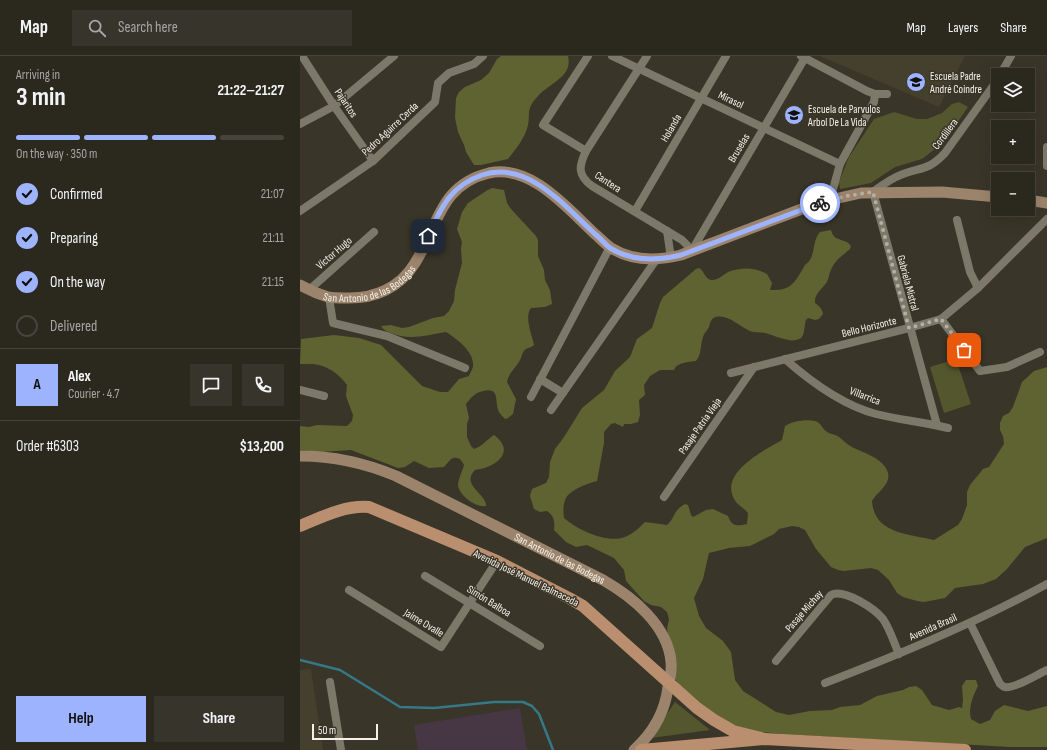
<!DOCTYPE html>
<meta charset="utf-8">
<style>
body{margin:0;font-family:"Sofia Sans Condensed",sans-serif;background:#37342b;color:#f1f3f6;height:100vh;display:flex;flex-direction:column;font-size:15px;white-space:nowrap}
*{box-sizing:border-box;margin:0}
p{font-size:13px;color:#a6a6a4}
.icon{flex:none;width:22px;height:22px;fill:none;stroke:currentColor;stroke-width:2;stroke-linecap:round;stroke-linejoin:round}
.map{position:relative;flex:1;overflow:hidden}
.panel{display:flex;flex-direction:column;background:#2b281e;width:300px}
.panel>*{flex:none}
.tools{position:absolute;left:691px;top:12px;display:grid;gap:8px}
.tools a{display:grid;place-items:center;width:44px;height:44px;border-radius:0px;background:#2b281e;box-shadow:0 4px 16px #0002,0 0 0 1px #47443c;font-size:20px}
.scale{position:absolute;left:12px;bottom:10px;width:66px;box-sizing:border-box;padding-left:4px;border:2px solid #f3f1e9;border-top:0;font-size:11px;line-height:14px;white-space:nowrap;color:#f3f1e9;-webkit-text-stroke:3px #393528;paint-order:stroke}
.pin{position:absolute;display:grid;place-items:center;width:34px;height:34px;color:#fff;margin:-17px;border-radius:8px;box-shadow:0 2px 6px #0006}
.courier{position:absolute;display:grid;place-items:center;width:40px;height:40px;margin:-20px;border:3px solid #9eb3fd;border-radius:50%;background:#fff;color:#222;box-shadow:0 1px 5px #0007}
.head em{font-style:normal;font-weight:700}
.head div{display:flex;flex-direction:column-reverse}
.head{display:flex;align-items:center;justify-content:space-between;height:68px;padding:0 16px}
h1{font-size:26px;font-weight:700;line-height:30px}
.bar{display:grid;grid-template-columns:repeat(4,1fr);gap:6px 4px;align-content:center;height:48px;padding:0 16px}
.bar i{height:5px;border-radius:3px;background:#47443c}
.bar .current{background:#9eb3fd}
.bar p{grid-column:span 4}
.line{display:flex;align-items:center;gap:10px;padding:0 16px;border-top:1px solid #47443c}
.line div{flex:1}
.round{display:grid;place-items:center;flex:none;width:42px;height:42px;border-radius:0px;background:#37342b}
ol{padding:0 16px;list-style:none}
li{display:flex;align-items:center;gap:12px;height:44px}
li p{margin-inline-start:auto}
li .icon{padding:4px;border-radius:50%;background:#9eb3fd;color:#111;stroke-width:4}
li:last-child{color:#a6a6a4}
li i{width:22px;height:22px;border:2px solid #47443c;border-radius:50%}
.action{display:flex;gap:8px;margin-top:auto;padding:8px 16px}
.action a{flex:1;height:46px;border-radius:0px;background:#9eb3fd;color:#111;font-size:16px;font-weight:700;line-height:46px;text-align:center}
.action a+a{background:#37342b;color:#f1f3f6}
header{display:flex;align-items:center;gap:24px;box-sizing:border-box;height:56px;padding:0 20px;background:#2b281e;border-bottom:1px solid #47443c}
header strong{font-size:19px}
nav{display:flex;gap:22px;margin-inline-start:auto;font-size:14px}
.search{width:280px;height:36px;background:#37342b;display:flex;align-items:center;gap:10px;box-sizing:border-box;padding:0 14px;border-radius:0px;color:#a6a6a4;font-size:15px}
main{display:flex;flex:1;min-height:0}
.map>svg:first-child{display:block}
</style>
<header>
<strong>Map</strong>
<div class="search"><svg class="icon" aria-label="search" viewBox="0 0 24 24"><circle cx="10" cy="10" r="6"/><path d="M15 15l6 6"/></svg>Search here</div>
<nav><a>Map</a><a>Layers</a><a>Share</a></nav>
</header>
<main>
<section class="panel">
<div class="head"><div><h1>3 min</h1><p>Arriving in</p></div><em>21:22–21:27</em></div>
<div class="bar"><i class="current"></i><i class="current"></i><i class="current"></i><i></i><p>On the way · 350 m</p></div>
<ol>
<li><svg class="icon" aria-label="check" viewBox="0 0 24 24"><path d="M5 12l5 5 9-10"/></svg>Confirmed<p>21:07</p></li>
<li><svg class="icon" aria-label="check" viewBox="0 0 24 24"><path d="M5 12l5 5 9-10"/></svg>Preparing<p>21:11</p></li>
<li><svg class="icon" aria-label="check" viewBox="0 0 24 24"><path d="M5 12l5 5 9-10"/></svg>On the way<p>21:15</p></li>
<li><i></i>Delivered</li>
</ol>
<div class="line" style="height:72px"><b class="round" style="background:#9eb3fd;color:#111">A</b><div><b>Alex</b><p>Courier · 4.7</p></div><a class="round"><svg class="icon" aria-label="chat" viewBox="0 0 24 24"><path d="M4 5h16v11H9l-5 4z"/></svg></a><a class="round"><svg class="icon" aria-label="phone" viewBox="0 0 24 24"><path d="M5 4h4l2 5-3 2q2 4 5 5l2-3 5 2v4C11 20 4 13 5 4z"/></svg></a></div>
<div class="line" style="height:52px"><div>Order #6303</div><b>$13,200</b></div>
<div class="action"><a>Help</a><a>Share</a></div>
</section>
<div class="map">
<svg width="747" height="694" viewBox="0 0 747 694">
<rect width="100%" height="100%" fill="#393528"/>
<g fill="#45402d">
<polygon points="520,0 665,0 639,51"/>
<polygon points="11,613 23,694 0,694 0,614"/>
</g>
<polygon fill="#473744" points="220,652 227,694 118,694 114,669"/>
<g fill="#54572d">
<polygon points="659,46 668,51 652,74 636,92 622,103 595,111 571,127 540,133 539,126 549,101 574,63 594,56 617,63 627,63 642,57 652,48"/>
<polygon points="656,303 671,348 644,357 630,311"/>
<polygon points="375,646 410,674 351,682"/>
</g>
<g fill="#5f6332">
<path d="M201,0H268C272,17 258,23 246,33C241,36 237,41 233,46C227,54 230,60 228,69C225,82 216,93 208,103L181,109H174L166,96L164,89L158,76L155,62L156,42L159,36L165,31L181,24L189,17L197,3Z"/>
<path d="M192,132L204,134L207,147L211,153L236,180L238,184V200L244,214L245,224L250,234L252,248L245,251L231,252C224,261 232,279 234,289C231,292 229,291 226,293C222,295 222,301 220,304C216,312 209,316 207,326L216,343L213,358L208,362L205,363C203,361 200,358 199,356C194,346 201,331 183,335C174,337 171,342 166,348L169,362L167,368V381L171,390L174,393C183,390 186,384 194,379C217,396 195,412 175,414C160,429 187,438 186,450C176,452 158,439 158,428C159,421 162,416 164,409C161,403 158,400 151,403L144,411L129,412L114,405L105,411L98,412L51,394L19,396L0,394V370L9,371L17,369L47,370L52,365L53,359L46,340L47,329C39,318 27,309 13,308C8,308 4,308 0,308L1,283L34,279L59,282L81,289L122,330L140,336H148L159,323L169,320C170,317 172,314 173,311C175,296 157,283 146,276C127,279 109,285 91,277C87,275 83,274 81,270L91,269L102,272L109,271L133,262L144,260L149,255L154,245L155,234L162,207L161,193L162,186L157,173L162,156L168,147L186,135Z"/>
<path d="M531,174C534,187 545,181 551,190L550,193C543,199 534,205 531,214C529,217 529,222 527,226C522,233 514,238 515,247C519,250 522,252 523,258L519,263L515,264L508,262L506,264C504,270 505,278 501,282C498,284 492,285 489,284C481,283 473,279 465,277C460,276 455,277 450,275C440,271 428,258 416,261C411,262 410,267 409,271C407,275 404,277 403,281C400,289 402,298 396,305C389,306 377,306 374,314H360L350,320L344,329L345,339L339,344L340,359L338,366L331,368H324L323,371L315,367L311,368L304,376V387L297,425C288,427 270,434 266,442C263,448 263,455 264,462C278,474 307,488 325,481C333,478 340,471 345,466L367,469C375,463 372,455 385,448L388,449L391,459L393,461L406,454L413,453L428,460C432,471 437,470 447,468L448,457C445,453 439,450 436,446C416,418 463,395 482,384L485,370C493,365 506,363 515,365C522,367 522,374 529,377C530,378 533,378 535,379C541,381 546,388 552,391C564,397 585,403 588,417C591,429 577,436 572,445C574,478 609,478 634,484L658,469L662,463L667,449V436L670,429L683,413L689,411L704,388L703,380L700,374V367L703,360L709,357L713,351L722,326L734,315L747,311V482L725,491L707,513L696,523L683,528L655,532L645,542L624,546L617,545L603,541L597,537L589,524L578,514L571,512L544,515L538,514L531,511L516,493L505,474L499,471L492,470L479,473L474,478L450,490L429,492L409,497L403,523L394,542L399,560L406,572L423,585L431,596L435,624L443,635L476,656L489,659L510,655L532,654L540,651L560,649L577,640L603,634L609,631L616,630L622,634L632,649L649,654L659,651L662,652L663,644L662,630L666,624H676L678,630C673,640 668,652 671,663L680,668L690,664L695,655L704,649L728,655L747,650V691H710L483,678L461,676L432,669L401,648L380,630L375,623L367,573L369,563L367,556L361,551L351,549L344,545L326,525L324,514L314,502L287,489L276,491L266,486L254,474C255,465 254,460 247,455L240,456L234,453L230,440L232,433L246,427L249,421L250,406L255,393L264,381L282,352L304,334L315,315L330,301L337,283L352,272L360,247L363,241L396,213L399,212C404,214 405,224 412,224C418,224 423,219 428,216C441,211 455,211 467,218L472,227L470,234C492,235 495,226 505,209C507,207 510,205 511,202C515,193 513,184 520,176Z"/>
</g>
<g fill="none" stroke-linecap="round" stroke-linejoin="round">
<polyline stroke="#357886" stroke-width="2.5" points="0,604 40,614 100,651 134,652 194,646 223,646 232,650 239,658 253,694"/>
<g stroke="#7d796a" stroke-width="8">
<polyline points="2,0 34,50 73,105"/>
<polyline points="312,0 540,108"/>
<path d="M347,0L286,95C279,110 277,119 292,130L382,184L387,189L391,196"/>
<polyline points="501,0 567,35 575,38 587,38"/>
<polyline points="700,19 711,0"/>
<polyline points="0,68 34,50 94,0"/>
<polyline points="747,91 747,110"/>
<polyline points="286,95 243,69 288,0"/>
<polyline points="530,144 540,108 574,46 575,38"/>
<polyline points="0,155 73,105 135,46 138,27 149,17 174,8 183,0"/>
<polyline points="335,155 426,0"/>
<polyline points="657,164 670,216 678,232"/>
<polyline points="367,175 371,202"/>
<polyline points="391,196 506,0"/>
<polyline points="9,234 74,176"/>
<polyline points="29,241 33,267 87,280 165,312"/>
<polyline points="641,263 680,315 707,311 740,296"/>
<path d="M485,303C511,326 542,349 576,358C600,364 624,366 648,372"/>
<polyline points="431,317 609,272 641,263 678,232 747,163"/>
<polyline points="240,323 263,337"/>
<polyline points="0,334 24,340"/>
<polyline points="231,341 310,191"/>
<polyline points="251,354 356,204"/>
<path d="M637,369L573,136C582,129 592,122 603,118C623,111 629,114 645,97L698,23"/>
<polyline points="364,441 454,311"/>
<polyline points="125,520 240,590"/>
<polyline points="49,534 141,591 197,505"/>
<path d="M670,567L700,628C702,629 703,631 705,631C714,633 738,618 747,614"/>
<path d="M476,605L531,539C544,532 575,553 583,563C590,573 594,587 599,598"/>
<polyline points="30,626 41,694"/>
<path d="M525,627C601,598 676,567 747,528"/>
</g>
<g stroke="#9c846c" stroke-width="11">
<polyline points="728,144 747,147"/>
<path id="s1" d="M0,229C9,234 18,238 28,241C33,242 40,242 46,242C74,243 100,232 115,207C138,171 139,129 189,117C231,108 267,152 295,178C300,182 305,188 311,192C332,205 357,205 381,199L507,151L530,144L561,137L642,136L698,141"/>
<path id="s2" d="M0,400C34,400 65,407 96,420L303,524C333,541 368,570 371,606C372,615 370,623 368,631C365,656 353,677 334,694"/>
</g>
<g stroke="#ba8f6f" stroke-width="12">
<path d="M0,470C22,461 45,449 69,451L197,505L269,542L283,550L397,652L414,664L433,675L465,683"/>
<polyline points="341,694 465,683 665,694"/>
</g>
</g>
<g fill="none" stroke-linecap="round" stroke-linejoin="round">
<polyline stroke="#b2afa5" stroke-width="4" stroke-dasharray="0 7.2" points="520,147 546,140 573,136 609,272 641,263 664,294"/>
<path stroke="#9eb3fd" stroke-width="5" d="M128,180C141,152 150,130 182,119C228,104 264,150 294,177C300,182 305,188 310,192C331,205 357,205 381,199L520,147"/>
</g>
<defs>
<symbol id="school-disc" viewBox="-11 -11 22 22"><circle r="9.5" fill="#9eb3fd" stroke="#393528"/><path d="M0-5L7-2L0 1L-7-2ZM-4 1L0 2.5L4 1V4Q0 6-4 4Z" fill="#111"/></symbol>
</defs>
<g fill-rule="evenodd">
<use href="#school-disc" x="605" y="15" width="22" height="22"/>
<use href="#school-disc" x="483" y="48" width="22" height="22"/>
</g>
<g text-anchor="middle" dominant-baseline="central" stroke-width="3" stroke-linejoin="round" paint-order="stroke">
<g font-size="11" fill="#f3f1e9" stroke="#393528" text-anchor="start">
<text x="630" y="20">Escuela Padre<tspan x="630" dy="13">André Coindre</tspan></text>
<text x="508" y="53">Escuela de Parvulos<tspan x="508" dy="13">Arbol De La Vida</tspan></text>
</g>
<g font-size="11" fill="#f3f1e9" stroke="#393528">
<text transform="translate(431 44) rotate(25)">Mirasol</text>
<text transform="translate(46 47) rotate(56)">Pajaritos</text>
<text transform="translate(371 72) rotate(-60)">Holanda</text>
<text transform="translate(90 73) rotate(-43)">Pedro Aguirre Cerda</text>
<text transform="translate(645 78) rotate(-53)">Cordillera</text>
<text transform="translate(439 92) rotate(-59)">Bruselas</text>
<text transform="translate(308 126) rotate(33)">Cantera</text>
<text transform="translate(34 197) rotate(-41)">Víctor Hugo</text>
<text stroke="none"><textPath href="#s1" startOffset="76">San Antonio de las Bodegas</textPath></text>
<text transform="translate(608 227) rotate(75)">Gabriela Mistral</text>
<text transform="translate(569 271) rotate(-14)">Bello Horizonte</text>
<text transform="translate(565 340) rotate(21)">Villarrica</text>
<text transform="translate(400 370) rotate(-55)">Pasaje Patria Vieja</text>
<text stroke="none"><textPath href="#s2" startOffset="282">San Antonio de las Bodegas</textPath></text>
<text transform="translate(226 522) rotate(26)">Avenida José Manuel Balmaceda</text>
<text transform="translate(189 545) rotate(32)">Simón Balboa</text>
<text transform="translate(504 555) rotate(-49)">Pasaje Michay</text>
<text transform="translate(124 567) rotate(31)">Jaime Ovalle</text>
<text transform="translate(633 571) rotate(-24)">Avenida Brasil</text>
</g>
</g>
</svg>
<div class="tools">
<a><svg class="icon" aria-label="layers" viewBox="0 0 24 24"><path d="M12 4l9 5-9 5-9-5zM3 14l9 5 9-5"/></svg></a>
<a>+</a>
<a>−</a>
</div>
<div class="scale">50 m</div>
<div class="pin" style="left:664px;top:294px;background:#ea580c"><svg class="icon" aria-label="bag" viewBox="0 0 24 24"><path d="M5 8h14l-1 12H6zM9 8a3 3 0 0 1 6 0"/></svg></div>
<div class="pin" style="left:128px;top:180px;background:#1f2937"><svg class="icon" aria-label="home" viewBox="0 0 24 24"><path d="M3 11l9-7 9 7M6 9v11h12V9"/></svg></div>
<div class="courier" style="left:520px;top:147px"><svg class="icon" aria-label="bike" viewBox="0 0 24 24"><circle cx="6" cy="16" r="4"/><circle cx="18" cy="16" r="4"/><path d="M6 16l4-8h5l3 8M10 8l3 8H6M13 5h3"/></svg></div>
</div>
</main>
